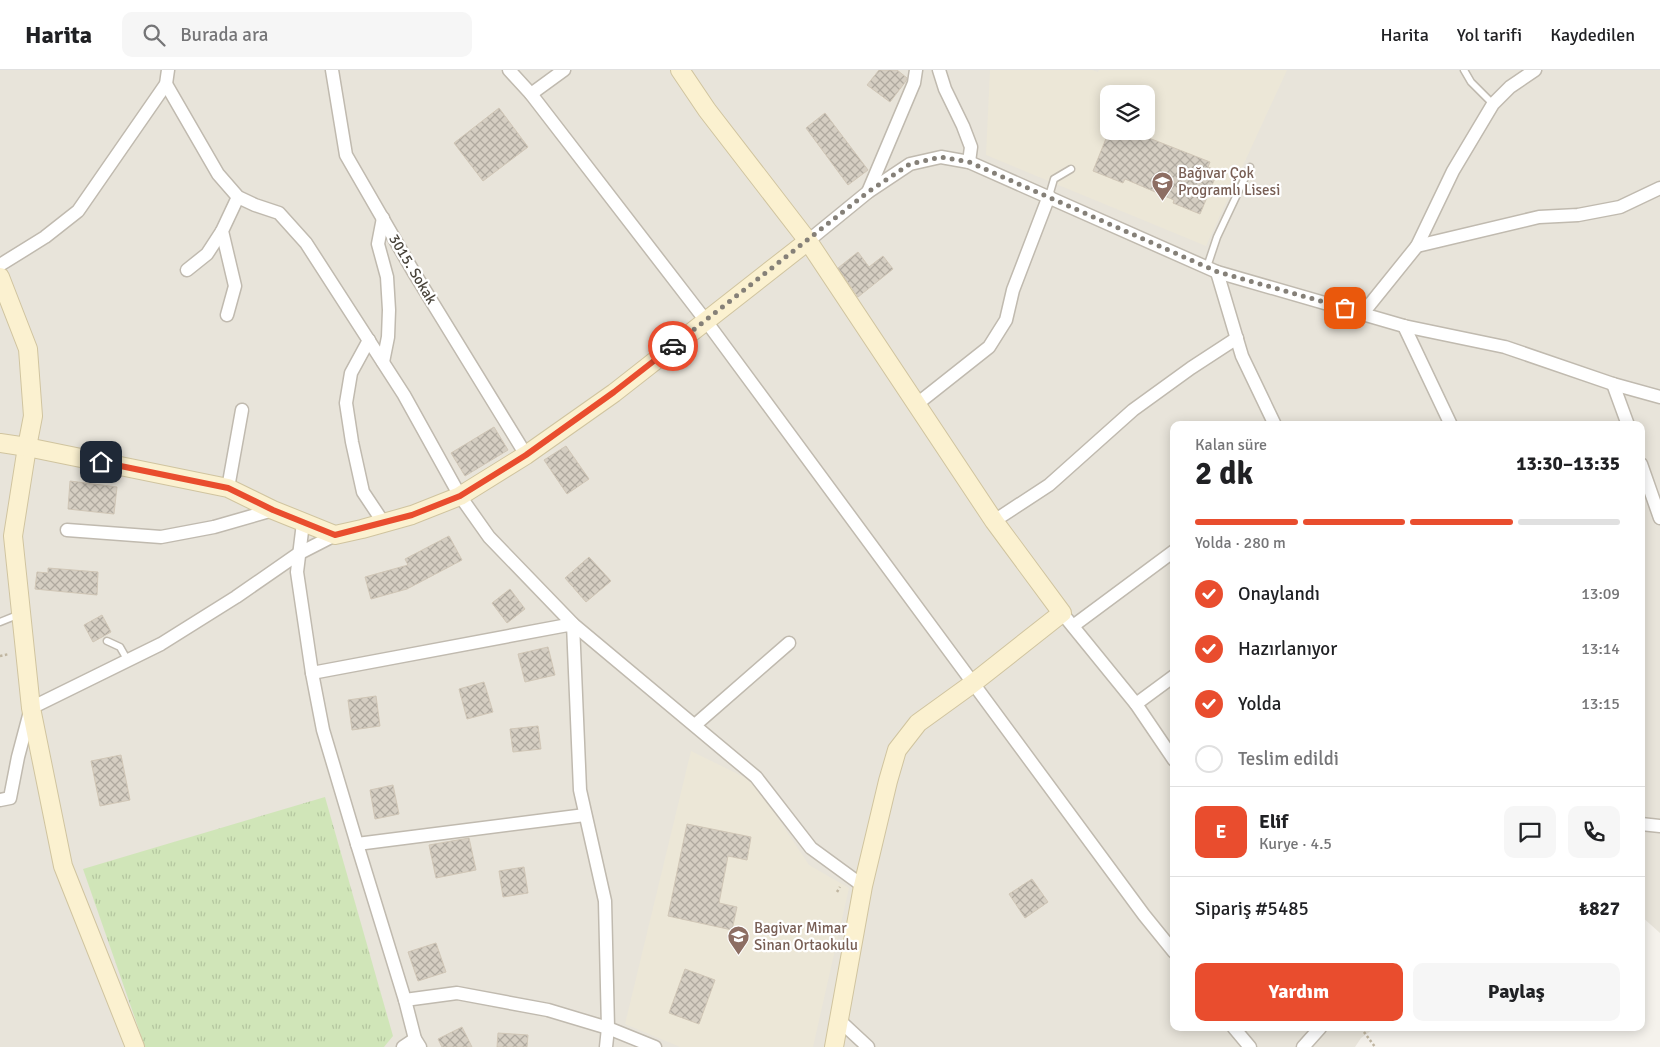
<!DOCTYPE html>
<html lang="tr">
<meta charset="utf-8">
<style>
body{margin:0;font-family:Signika,sans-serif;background:#f6f6f6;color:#202124;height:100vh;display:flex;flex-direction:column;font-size:19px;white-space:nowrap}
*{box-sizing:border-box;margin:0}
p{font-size:16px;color:#757577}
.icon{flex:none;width:28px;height:28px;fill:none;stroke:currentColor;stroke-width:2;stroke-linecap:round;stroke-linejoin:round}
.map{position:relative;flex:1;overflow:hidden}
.sheet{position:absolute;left:1170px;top:351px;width:475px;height:610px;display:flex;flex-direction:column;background:#fff;border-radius:10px;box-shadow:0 2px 12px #0003}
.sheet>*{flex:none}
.fabs{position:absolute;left:1100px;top:15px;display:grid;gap:10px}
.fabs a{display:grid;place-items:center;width:55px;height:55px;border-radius:10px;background:#fff;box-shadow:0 2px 12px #0003;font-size:25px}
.pin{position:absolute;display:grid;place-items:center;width:42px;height:42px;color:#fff;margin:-21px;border-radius:10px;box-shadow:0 2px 8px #0006}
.courier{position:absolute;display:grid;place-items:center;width:50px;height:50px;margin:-25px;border:4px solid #e94d2e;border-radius:50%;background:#fff;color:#222;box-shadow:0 1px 6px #0007}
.headline em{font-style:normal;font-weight:800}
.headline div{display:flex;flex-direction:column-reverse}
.headline{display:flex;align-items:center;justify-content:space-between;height:85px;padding:0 25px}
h1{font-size:32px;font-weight:800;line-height:38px}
.bar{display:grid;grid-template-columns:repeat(4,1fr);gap:8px 5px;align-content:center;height:60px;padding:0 25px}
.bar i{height:6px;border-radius:4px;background:#e0e0e0}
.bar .current{background:#e94d2e}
.bar p{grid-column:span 4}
.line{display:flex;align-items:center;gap:12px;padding:0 25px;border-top:1px solid #e0e0e0}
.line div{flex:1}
.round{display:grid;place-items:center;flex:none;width:52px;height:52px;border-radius:10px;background:#f6f6f6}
ol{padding:0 25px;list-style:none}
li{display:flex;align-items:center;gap:15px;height:55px}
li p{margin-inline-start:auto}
li .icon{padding:5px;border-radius:50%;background:#e94d2e;color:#fff;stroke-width:4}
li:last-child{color:#757577}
li i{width:28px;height:28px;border:2px solid #e0e0e0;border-radius:50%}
.cta{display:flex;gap:10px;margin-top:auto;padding:10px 25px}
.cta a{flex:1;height:58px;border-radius:10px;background:#e94d2e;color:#fff;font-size:20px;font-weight:800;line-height:58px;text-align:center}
.cta a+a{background:#f6f6f6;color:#202124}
header{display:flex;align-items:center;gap:30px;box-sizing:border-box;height:70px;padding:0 25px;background:#fff;border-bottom:1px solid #e0e0e0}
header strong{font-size:24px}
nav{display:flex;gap:28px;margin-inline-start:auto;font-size:18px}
.search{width:350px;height:45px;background:#f6f6f6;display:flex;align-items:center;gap:12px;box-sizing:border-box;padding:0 18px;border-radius:10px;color:#757577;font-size:19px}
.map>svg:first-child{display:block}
</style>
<header>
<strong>Harita</strong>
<div class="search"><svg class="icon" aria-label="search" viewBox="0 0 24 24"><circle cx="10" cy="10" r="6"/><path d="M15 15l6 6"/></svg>Burada ara</div>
<nav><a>Harita</a><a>Yol tarifi</a><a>Kaydedilen</a></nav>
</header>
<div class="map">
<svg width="1660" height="977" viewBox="0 0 1660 977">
<defs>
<pattern id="grass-tufts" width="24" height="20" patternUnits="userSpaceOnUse" patternTransform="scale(1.25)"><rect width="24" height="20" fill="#d0e5b8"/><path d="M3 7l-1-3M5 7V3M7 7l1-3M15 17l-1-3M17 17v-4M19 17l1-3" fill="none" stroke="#b4c69f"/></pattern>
<pattern id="building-cross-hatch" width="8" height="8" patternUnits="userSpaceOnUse" patternTransform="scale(1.25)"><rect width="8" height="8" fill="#d5cec2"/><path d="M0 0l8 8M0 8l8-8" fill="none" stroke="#afa99f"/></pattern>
</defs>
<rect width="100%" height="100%" fill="#f5f2ec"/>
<path fill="#e8e4da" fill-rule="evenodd" d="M0,0H1660V863L1641,846V355H1174V958H1375L1361,968L1355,977H0ZM1109,24H1146V61H1109Z"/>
<g fill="#ece7d7" fill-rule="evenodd">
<path d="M990,0H1092L1098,2L1099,0H1287L1206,176L986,85ZM1109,24H1146V61H1109Z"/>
<polygon points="691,681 748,709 756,715 809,795 849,818 813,977 680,977 625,954"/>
</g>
<polygon fill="url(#grass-tufts)" points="325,727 393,966 384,977 145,977 83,799"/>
<g fill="url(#building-cross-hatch)" stroke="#d0c6b6">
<polygon points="879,0 897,0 907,8 906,11 890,32 867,15"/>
<polygon points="499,38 528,77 483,111 454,73"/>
<polygon points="825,43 868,100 848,115 806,58"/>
<polygon points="1109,61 1131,61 1210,92 1208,97 1218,101 1200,144 1173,133 1174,130 1125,109 1123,113 1093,101"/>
<polygon points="858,182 869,197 883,186 893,199 858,227 838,198"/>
<polygon points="494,357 508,380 465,406 451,383"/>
<polygon points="566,376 589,409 567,424 544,390"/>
<polygon points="70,411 117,417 114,444 68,439"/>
<polygon points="449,466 462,490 407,519 371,529 365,507 408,495 405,489"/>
<polygon points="589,487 611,511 586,532 565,508"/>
<polygon points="48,498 98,502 97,525 35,519 37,502 48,503"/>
<polygon points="510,519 525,539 507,553 492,533"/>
<polygon points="102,545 111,562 93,572 84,555"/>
<polygon points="548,577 555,605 525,612 518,584"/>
<polygon points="484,612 493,642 467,649 459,619"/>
<polygon points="376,626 380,656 352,660 348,630"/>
<polygon points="538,656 541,679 513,682 510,659"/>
<polygon points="121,685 130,730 100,736 91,691"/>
<polygon points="393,715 399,744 375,749 370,720"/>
<polygon points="687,754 751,767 747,790 728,786 719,833 737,837 732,860 668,846"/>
<polygon points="469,768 476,800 436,808 429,775"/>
<polygon points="524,797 528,823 503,827 499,801"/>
<polygon points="1032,809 1048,832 1025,848 1009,824"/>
<polygon points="436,873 446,902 418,911 408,882"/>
<polygon points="685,899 715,910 699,954 669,943"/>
<polygon points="462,957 472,977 442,977 438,969"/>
<polygon points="498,963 528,965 527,977 497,977"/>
</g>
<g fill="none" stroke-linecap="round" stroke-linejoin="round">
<defs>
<g id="lane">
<polyline points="1464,0 1471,12 1493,34"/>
<polyline points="1049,126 1054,109 1071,99"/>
<polyline points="1207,197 1217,167 1250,97"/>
<polyline points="0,552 20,544"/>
<polyline points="107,571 120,577 128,591"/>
</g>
<g id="street">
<polyline points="332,0 346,85 413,201 526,385"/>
<polyline points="509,0 531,24 706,251 1144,845 1174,882"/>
<polyline points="939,0 945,19 963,56 971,77 969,92"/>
<polyline points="166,14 218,104 238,127 255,135 279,143 306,173 404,325 460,426 489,467 573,554 756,707 811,778 863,816"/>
<polyline points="531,24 564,0"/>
<polyline points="868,122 914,13 916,0"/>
<polyline points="383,148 378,174 387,207 389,240 388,267 383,292"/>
<polyline points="808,171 868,122 910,94 941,87 969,92 1217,202 1404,256 1505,277 1613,314 1660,327"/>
<polyline points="1417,176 1539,147 1578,145 1620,137 1660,118"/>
<polyline points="0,195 45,167 78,141 166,14 168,0"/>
<polyline points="187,200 207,184 222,161"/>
<polyline points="1217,202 1242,286 1275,355"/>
<polyline points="1363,243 1417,176 1453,101 1493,34 1510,17 1535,0"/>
<polyline points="227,245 235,216 222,161 238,127"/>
<polyline points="1404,256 1451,355"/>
<polyline points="369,270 351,303 346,333 352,372 363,422 383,452"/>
<polyline points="1613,314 1628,355"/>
<polyline points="917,334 989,277 1006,250 1013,220 1049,126"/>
<polyline points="1641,394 1660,448"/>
<polyline points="228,418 242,340"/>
<polyline points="994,451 1049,415 1133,340 1191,298 1237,268"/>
<polyline points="303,453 297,502 312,603 323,660 357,774 405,930 415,969 420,977"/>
<polyline points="67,460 161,467 214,457 273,440"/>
<polyline points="1062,543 1136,634 1174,690"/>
<polyline points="1073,556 1174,481"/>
<polyline points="312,603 573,554 580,720 605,831 608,958 606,977"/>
<polyline points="1136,634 1174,606"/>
<polyline points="695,655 789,573"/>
<polyline points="0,730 10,728 18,687 31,638 161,574 236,527 298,484 335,465"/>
<polyline points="1641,754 1660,756"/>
<polyline points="357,774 585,745"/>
<polyline points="405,930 457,923 548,940 608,958 655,977"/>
<polyline points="839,950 868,977"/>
<polyline points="1234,958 1250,977"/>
<polyline points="403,977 415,969"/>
<polyline points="1303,977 1320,958"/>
</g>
<g id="secondary">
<polyline points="680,0 707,40 808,171 994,451 1062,543 972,614 918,653 897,680 888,711 863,816 834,977"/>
<polyline points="0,207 28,279 33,346 27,377 13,466 31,638 63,796 135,977"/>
<polyline points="0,373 27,377 228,418 273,440 335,465 362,459 412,445 460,426 526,385 614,323 808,171"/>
</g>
</defs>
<use href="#lane" stroke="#c0baaf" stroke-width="9"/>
<use href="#street" stroke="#c0baaf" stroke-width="15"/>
<use href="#secondary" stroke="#d0c49f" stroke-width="20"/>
<g stroke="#c0b6a1" stroke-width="2.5" stroke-dasharray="2.5 2.5" stroke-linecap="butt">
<polyline points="0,586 9,584"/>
<polyline points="837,822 840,817"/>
<polyline points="1361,958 1375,977"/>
</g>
<use href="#lane" stroke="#fff" stroke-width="6"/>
<use href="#street" stroke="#fff" stroke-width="12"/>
<use href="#secondary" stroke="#fbf1d0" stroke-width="18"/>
</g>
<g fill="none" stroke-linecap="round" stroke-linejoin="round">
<polyline stroke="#858078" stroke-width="5" stroke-dasharray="0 9" points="673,276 868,122 910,94 941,87 969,92 1218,202 1345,238"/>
<polyline stroke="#e94d2e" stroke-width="6" points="101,392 228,418 273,440 335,465 412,445 460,426 526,385 614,322 673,276"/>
</g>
<defs>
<symbol id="school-pin" viewBox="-11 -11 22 30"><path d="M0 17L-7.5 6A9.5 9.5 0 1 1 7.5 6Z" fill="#8d6e63" stroke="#fff"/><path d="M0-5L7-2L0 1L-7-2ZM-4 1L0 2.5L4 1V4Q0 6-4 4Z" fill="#fff"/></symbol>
</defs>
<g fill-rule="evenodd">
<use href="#school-pin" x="1150" y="100" width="25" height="34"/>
<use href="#school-pin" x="726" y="854" width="25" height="34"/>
</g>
<g text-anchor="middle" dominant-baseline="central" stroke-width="4.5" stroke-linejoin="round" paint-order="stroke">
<g font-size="15" fill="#785e54" stroke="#fff" text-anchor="start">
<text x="1178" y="103">Bağıvar Çok<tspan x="1178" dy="17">Programlı Lisesi</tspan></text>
<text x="754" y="858">Bagivar Mimar<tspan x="754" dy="17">Sinan Ortaokulu</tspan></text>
</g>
<g font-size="15" fill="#48433a" stroke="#fff">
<text transform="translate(413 199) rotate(59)">3015. Sokak</text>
</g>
</g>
</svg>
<div class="fabs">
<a><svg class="icon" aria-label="layers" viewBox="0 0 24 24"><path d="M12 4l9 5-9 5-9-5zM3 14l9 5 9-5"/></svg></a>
</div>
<div class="pin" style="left:1345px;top:238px;background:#ea580c"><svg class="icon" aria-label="bag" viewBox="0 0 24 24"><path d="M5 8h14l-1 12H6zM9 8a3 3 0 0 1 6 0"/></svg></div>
<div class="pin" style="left:101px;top:392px;background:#1f2937"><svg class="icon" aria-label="home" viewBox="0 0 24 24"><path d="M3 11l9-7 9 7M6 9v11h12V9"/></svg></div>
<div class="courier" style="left:673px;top:276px"><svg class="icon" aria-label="car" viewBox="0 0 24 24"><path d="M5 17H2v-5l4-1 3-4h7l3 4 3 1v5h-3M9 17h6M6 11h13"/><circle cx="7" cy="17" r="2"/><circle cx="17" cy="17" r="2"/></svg></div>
<section class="sheet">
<div class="headline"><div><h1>2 dk</h1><p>Kalan süre</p></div><em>13:30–13:35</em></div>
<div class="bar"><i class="current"></i><i class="current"></i><i class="current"></i><i></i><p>Yolda · 280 m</p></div>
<ol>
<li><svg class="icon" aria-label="check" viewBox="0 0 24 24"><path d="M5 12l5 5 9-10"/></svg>Onaylandı<p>13:09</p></li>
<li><svg class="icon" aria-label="check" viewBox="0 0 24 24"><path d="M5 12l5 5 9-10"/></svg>Hazırlanıyor<p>13:14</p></li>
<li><svg class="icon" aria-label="check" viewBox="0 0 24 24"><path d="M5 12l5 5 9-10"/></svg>Yolda<p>13:15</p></li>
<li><i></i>Teslim edildi</li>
</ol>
<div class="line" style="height:90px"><b class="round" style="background:#e94d2e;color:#fff">E</b><div><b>Elif</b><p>Kurye · 4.5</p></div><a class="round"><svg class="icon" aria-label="chat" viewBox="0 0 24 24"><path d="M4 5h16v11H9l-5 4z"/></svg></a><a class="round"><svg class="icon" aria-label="phone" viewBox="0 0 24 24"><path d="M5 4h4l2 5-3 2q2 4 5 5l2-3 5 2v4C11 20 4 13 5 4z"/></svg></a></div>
<div class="line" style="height:65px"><div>Sipariş #5485</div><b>₺827</b></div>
<div class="cta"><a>Yardım</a><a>Paylaş</a></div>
</section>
</div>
